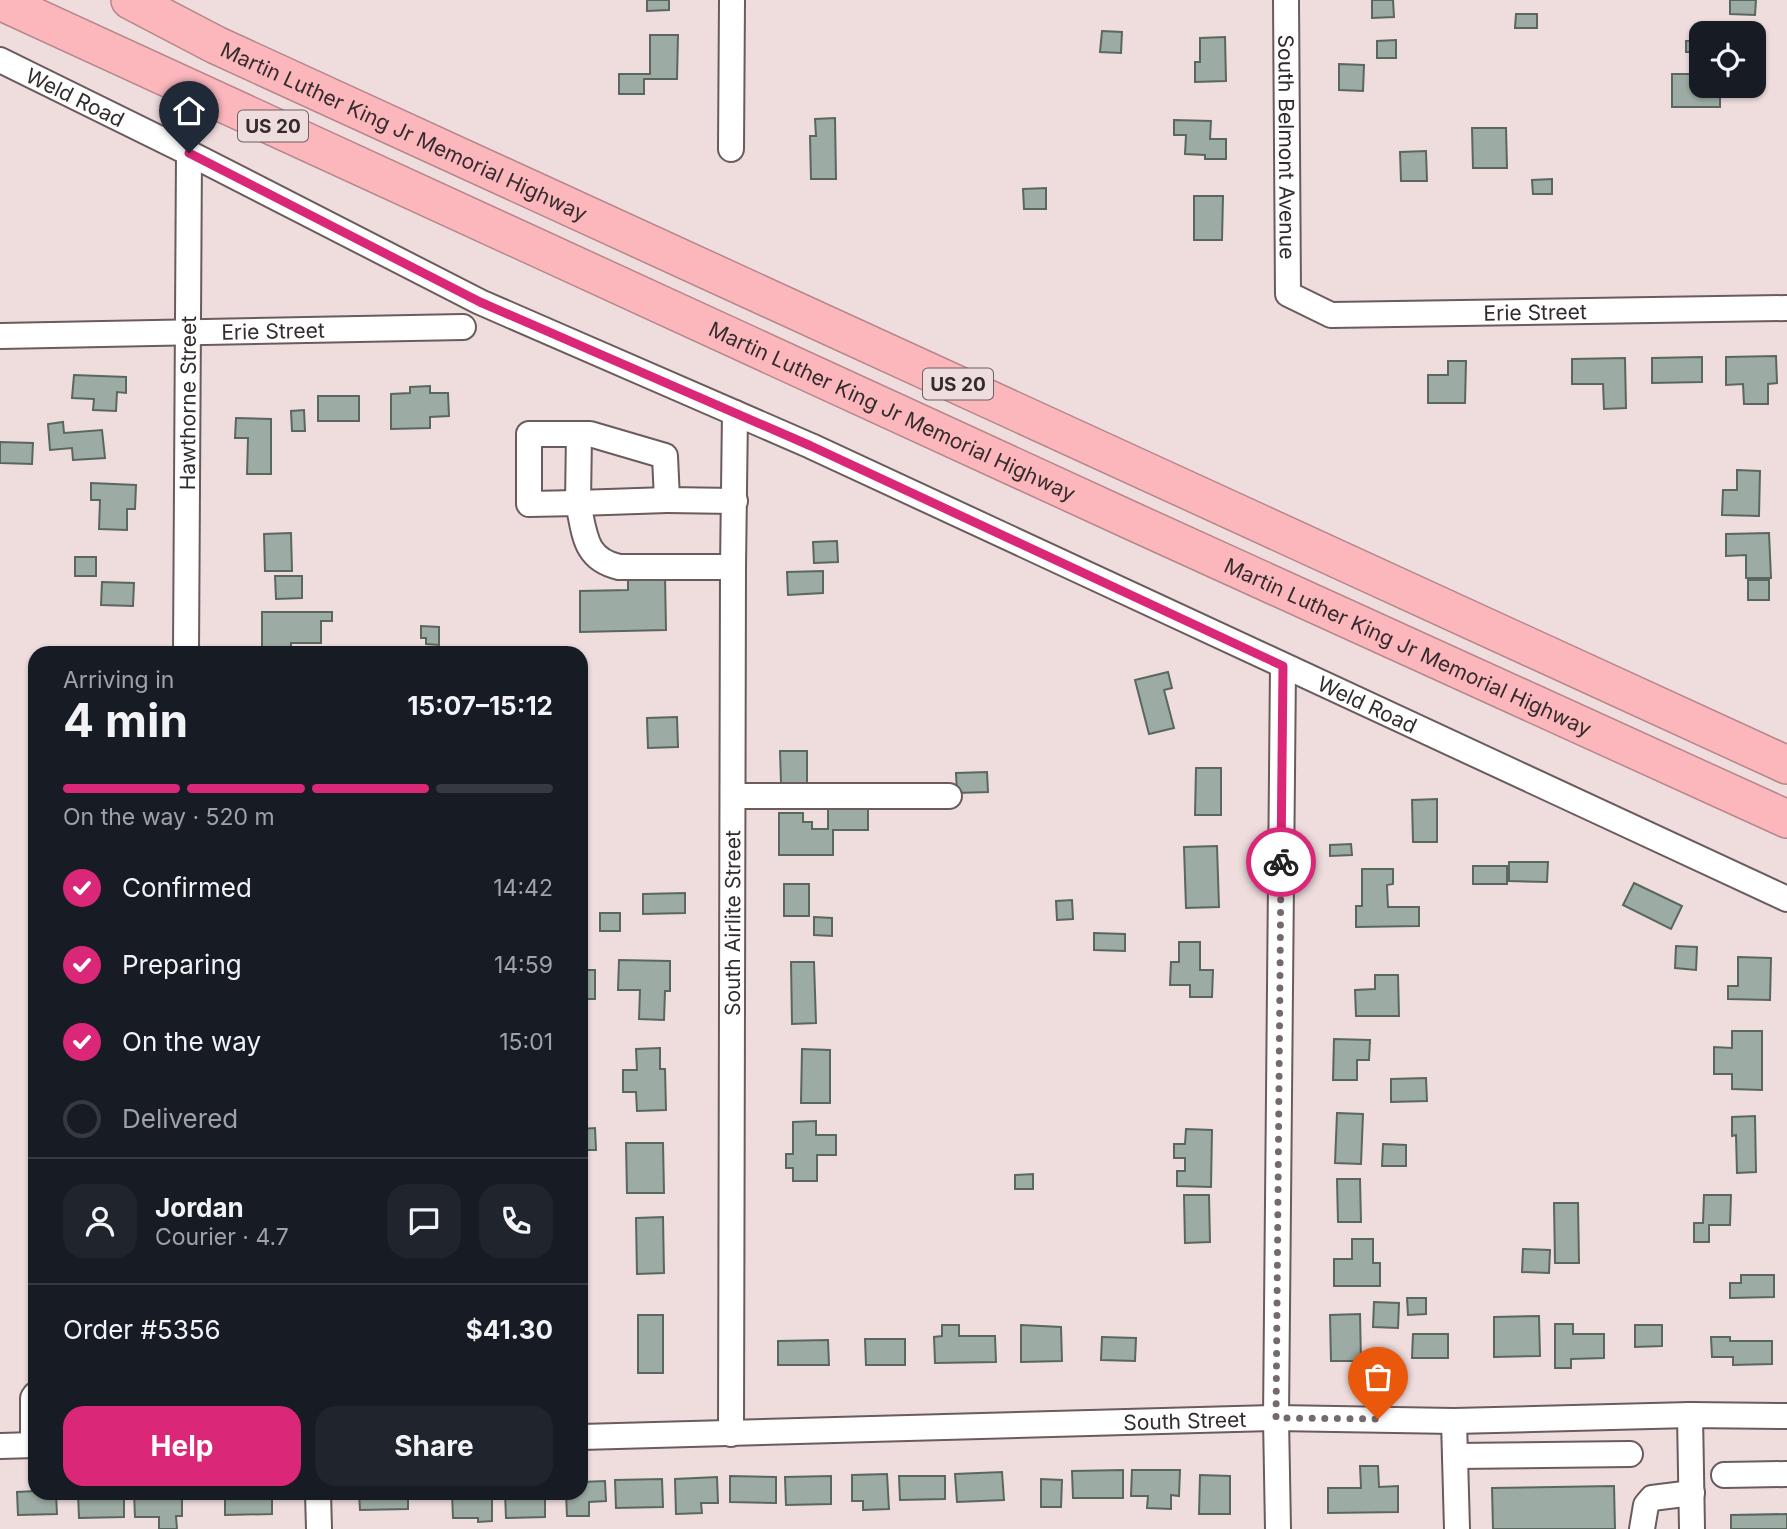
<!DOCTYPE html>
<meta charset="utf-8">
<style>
body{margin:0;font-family:Inter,sans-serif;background:#20242c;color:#f1f3f6;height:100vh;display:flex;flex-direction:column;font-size:26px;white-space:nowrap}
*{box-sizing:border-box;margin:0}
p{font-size:23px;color:#9ea1a6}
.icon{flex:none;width:38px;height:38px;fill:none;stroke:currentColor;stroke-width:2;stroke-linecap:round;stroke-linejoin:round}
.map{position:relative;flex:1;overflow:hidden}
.side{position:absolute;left:28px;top:646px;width:560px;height:854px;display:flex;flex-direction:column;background:#171b24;border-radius:21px;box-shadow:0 2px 5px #0004}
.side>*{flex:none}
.buttons{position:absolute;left:1689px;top:21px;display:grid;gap:14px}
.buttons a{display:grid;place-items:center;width:77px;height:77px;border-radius:14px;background:#171b24;box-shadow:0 2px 5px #0004;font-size:35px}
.pin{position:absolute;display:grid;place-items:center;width:60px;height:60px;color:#fff;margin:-72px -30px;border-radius:50% 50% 50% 0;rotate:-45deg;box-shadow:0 0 7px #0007}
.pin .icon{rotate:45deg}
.courier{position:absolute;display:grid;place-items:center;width:70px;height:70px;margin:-35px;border:5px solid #db2777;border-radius:50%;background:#fff;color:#222;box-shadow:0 2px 9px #0007}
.head em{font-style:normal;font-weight:700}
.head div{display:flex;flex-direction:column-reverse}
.head{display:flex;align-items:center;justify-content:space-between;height:119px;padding:0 35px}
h1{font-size:46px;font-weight:700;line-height:52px}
.bar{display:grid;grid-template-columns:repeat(4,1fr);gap:10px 7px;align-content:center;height:84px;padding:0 35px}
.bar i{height:9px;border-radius:5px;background:#363941}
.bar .active{background:#db2777}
.bar p{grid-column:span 4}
.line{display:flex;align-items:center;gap:18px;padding:0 35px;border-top:2px solid #363941}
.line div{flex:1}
.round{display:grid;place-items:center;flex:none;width:74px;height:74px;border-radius:21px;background:#20242c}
ol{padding:0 35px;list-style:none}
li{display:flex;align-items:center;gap:21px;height:77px}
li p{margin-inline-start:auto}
li .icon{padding:7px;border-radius:50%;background:#db2777;color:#fff;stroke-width:4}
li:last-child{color:#9ea1a6}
li i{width:38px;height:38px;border:4px solid #363941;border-radius:50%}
.primary-button{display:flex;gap:14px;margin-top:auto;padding:14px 35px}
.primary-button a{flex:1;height:80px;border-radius:21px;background:#db2777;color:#fff;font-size:28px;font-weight:700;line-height:80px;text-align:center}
.primary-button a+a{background:#20242c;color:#f1f3f6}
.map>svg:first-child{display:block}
</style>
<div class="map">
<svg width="1787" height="1529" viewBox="0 0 1787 1529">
<rect width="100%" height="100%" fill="#efddde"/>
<g fill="#9caba3" stroke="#59675f" stroke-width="2">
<polygon points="647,0 669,0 669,10 647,11"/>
<polygon points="1372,0 1393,0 1394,17 1372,18"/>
<polygon points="1730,0 1756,0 1755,15 1730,14"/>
<polygon points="1516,14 1537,14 1537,28 1515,28"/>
<polygon points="1102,31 1122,32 1121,53 1100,52"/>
<polygon points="650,35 678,35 677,79 644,79 644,94 619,94 619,74 650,74"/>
<polygon points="1225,37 1226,81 1195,82 1195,62 1200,62 1200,38"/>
<polygon points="1396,40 1396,58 1377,58 1377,41"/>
<polygon points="1686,41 1701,41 1701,86 1720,86 1720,107 1672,107 1672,74 1692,74 1692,52 1686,52"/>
<polygon points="1339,64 1364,65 1363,91 1339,90"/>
<polygon points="835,118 836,179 811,179 810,136 816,136 815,119"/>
<polygon points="1174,120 1211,121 1210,139 1226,139 1226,159 1205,159 1205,155 1185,154 1186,135 1174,135"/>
<polygon points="1472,128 1506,128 1507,168 1473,168"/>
<polygon points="1426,151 1427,181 1401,181 1400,152"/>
<polygon points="1552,179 1552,194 1533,194 1532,180"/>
<polygon points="1046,188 1046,209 1024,209 1023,189"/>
<polygon points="1194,196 1223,196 1222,240 1194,240"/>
<polygon points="1776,356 1777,383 1768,384 1768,404 1744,404 1743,384 1726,385 1726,357"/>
<polygon points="1702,357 1702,382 1652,383 1652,358"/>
<polygon points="1625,358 1626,408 1604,409 1603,384 1572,384 1572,359"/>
<polygon points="1448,361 1466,361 1465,403 1428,403 1428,375 1448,375"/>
<polygon points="74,375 126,377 126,393 117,392 116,411 93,410 94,399 72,398"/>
<polygon points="430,386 430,393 448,393 449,416 430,417 430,428 391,429 391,394 410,393 410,387"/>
<rect x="318" y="396" width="41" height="25"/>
<polygon points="304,410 305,431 292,431 291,411"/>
<polygon points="236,418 271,419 271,474 247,474 248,438 235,438"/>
<polygon points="63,422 64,433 102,430 105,458 73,460 72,448 50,450 48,424"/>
<polygon points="0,442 33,443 32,464 0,463"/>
<polygon points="1737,470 1760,471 1759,516 1722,515 1723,490 1737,490"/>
<polygon points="91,483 136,485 135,509 127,509 127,530 99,529 100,500 91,500"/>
<polygon points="291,533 292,571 265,571 264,534"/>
<polygon points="1769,533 1771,578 1746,578 1746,555 1726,556 1726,534"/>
<polygon points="837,541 838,562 814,563 813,542"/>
<polygon points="636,554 657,554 658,577 665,576 666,630 580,632 580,591 628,590 628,576 636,576"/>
<rect x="75" y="557" width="21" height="19"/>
<polygon points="823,571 823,593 788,595 787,572"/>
<polygon points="275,576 302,576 302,598 276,599"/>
<rect x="1748" y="580" width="21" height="20"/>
<polygon points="102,582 134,583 133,606 101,605"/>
<polygon points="262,612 332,612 332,621 321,621 321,643 291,643 291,653 262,653"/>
<polygon points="421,626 439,627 439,645 426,644 426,638 421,638"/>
<polygon points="1168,672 1172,688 1164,690 1174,728 1149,734 1135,680"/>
<polygon points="677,717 678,747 648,748 647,718"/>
<polygon points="780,751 807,751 807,783 781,783"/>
<polygon points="1196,768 1221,768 1221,815 1195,815"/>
<polygon points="987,772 988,792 957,793 956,773"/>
<polygon points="1437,799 1437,842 1413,842 1412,800"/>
<polygon points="828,809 868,809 868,830 833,830 833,855 779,855 779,813 803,813 803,822 812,822 812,829 828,829"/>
<polygon points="1351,844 1352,855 1330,856 1330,845"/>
<polygon points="1217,846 1219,907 1186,908 1184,847"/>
<polygon points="1509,862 1548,862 1547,882 1509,881"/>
<rect x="1473" y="866" width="34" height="18"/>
<polygon points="1362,869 1393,869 1393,884 1387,885 1388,907 1419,907 1419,926 1356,927 1356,906 1362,906"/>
<polygon points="1634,883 1682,906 1671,929 1623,905"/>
<rect x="784" y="884" width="25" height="32"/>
<polygon points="685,893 685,913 643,914 643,894"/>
<polygon points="1072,900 1073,919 1057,920 1056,901"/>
<rect x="600" y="913" width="20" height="18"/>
<polygon points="814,917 832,918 832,936 814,935"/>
<polygon points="1094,933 1125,934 1125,951 1094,950"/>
<polygon points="1179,942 1200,942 1200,970 1213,970 1212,997 1190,997 1190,985 1170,985 1171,962 1179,962"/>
<polygon points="1676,946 1697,947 1696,970 1675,968"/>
<polygon points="1738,957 1771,958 1770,1000 1728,999 1728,986 1738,986"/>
<polygon points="619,960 670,961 670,991 665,991 664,1020 639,1019 640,990 618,990"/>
<polygon points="791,962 814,962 816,1023 792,1024"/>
<rect x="581" y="970" width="14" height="29"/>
<polygon points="1375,975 1398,975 1399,1016 1356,1016 1355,990 1375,989"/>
<polygon points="1732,1031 1762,1031 1762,1090 1732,1089 1732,1074 1714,1074 1714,1047 1732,1048"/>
<polygon points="1334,1039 1370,1040 1369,1060 1357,1060 1357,1080 1333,1080"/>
<polygon points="660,1048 660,1069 665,1069 666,1110 637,1111 636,1092 623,1092 623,1070 637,1070 636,1049"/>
<polygon points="802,1049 830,1050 830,1103 801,1103"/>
<polygon points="1426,1078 1427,1101 1391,1102 1391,1079"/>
<polygon points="1337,1113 1363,1114 1361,1164 1335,1163"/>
<polygon points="1755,1116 1756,1172 1737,1173 1736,1135 1732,1136 1732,1117"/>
<polygon points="816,1121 816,1135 836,1135 836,1155 817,1155 817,1181 793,1181 793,1168 786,1168 786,1154 793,1154 793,1122"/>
<polygon points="595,1128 596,1150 581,1150 581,1129"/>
<polygon points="1186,1129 1212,1130 1211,1187 1177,1186 1177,1171 1185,1171 1185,1158 1174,1158 1174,1144 1185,1144"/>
<polygon points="626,1143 663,1143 664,1193 627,1193"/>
<polygon points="1383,1144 1406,1145 1406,1166 1382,1166"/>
<polygon points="1033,1174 1033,1189 1015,1189 1015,1175"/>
<polygon points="1337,1179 1360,1179 1361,1222 1338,1222"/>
<polygon points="1184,1195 1209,1195 1210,1242 1185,1243"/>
<polygon points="1704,1195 1731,1195 1730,1225 1709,1225 1709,1242 1694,1242 1694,1223 1703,1223"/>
<polygon points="1554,1203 1578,1203 1579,1263 1555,1263"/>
<polygon points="663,1217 664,1273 637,1274 636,1218"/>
<polygon points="1352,1239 1373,1239 1373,1263 1380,1263 1380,1286 1334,1286 1334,1259 1352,1259"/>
<polygon points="1523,1249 1550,1250 1549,1273 1522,1272"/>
<polygon points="1741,1275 1774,1275 1774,1297 1730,1298 1730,1283 1741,1283"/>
<polygon points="1407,1298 1426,1298 1426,1314 1408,1315"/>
<polygon points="1374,1302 1399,1303 1398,1328 1373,1327"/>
<polygon points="1360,1314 1361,1361 1331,1361 1330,1315"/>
<rect x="638" y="1315" width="25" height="58"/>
<polygon points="1539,1316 1540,1356 1494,1357 1494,1317"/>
<polygon points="1555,1324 1573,1324 1573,1334 1604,1334 1604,1358 1571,1359 1571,1368 1555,1368"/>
<polygon points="942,1325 959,1325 959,1336 995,1336 996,1362 935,1363 934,1337 942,1336"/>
<polygon points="1021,1325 1061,1327 1062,1361 1021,1362"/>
<polygon points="1635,1325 1662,1325 1662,1346 1635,1347"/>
<polygon points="1413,1334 1448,1334 1448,1358 1412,1358"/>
<polygon points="1102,1337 1136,1338 1135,1361 1101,1360"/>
<polygon points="1711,1337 1730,1337 1730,1341 1772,1341 1772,1364 1733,1365 1733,1357 1712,1357"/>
<polygon points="865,1339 905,1339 905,1365 866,1365"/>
<polygon points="828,1340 829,1365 778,1365 778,1341"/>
<polygon points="1360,1466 1378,1466 1379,1487 1398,1486 1398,1512 1328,1513 1328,1488 1361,1488"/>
<polygon points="1123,1470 1123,1498 1073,1498 1072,1471"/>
<polygon points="1132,1470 1180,1470 1179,1496 1171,1495 1171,1509 1147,1508 1148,1496 1131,1496"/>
<polygon points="1002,1472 1004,1500 957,1502 955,1474"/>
<polygon points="887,1474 889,1509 863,1510 863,1501 852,1501 852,1475"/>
<polygon points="1200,1475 1230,1476 1230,1514 1199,1514"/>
<polygon points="730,1476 776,1477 776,1503 730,1502"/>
<polygon points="831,1476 831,1504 786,1505 785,1477"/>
<polygon points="899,1476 945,1476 945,1499 900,1500"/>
<polygon points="717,1477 718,1503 701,1503 702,1513 676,1514 675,1479"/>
<polygon points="662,1479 663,1507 616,1508 615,1480"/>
<polygon points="1041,1479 1062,1480 1061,1507 1041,1507"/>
<polygon points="605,1481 606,1501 589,1502 589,1516 567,1516 566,1493 581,1493 581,1482"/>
<polygon points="1614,1486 1615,1529 1493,1529 1492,1488"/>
<polygon points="35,1491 56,1493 57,1514 18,1515 17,1492"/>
<polygon points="78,1493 124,1493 124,1517 79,1518"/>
<polygon points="134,1493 182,1493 182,1516 176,1516 177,1529 159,1529 159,1517 135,1517"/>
<polygon points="225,1493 272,1493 272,1514 225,1515"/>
<polygon points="359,1493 408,1493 408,1509 360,1510"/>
<polygon points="452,1493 492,1493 492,1521 478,1522 478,1518 453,1518"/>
<polygon points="505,1493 529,1493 529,1497 545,1497 545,1517 506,1518"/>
<polygon points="1787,1514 1787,1529 1731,1529 1731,1515"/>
</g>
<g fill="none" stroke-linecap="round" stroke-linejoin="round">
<defs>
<g id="minor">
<path id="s1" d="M1286,0L1288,294L1331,315L1787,308"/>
<path id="s2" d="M0,60L189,153L480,302L811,446L1787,899"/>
<polyline points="731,149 732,0"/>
<path id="s3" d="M0,336L463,327"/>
<polyline points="579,434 578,503 667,500"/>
<path d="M733,567H619C584,559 585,534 578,503L529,504V434H590L665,456L667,500L735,501"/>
<path id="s4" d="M186,653L189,153"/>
<polyline points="734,796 949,796"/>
<polyline points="1690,1415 1692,1529"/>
<polyline points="1454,1421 1457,1529"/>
<path id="s5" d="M731,1434L733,567L735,413"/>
<path id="s6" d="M581,1437L1276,1418L1454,1421L1690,1415L1787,1416"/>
<polyline points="33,1445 33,1398 35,1395"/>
<polyline points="0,1446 35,1445"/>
<polyline points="1455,1456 1630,1454"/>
<polyline points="1724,1475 1787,1474"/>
<polyline points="318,1493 319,1529"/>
<polyline points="1278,1529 1276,1418 1283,666"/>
<polyline points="1642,1529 1646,1505 1652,1498 1692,1493"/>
</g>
<g id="highway">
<path id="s7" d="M130,0L216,45L1787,765"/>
<path id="s8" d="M0,1L1132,521L1787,819"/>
</g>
</defs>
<use href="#minor" stroke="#6a5b5c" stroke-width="28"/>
<use href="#highway" stroke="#b6868b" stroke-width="40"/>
<use href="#minor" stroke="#fff" stroke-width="24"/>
<use href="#highway" stroke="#fcb7bd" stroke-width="37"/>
</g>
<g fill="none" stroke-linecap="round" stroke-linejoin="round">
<polyline stroke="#756a6b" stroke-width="7" stroke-dasharray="0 12.6" points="1281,862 1276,1418 1378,1419"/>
<polyline stroke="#db2777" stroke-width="9" points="189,153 480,302 811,446 1283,666 1281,862"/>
</g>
<g text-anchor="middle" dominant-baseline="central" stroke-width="5" stroke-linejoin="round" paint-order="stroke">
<g fill="#efddde" stroke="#6b6162" stroke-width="2">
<rect x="238" y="110.5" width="70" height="31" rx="5"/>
<rect x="923" y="368.5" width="70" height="31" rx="5"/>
</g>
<g font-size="19" font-weight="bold" fill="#332c2d">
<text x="273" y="126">US 20</text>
<text x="958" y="384">US 20</text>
</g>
<g font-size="21" fill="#332c2d" stroke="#efddde">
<text stroke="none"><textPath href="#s2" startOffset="84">Weld Road</textPath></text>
<text stroke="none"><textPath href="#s7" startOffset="304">Martin Luther King Jr Memorial Highway</textPath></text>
<text stroke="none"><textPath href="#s1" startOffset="147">South Belmont Avenue</textPath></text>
<text stroke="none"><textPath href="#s1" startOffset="546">Erie Street</textPath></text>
<text stroke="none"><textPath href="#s3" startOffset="273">Erie Street</textPath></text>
<text stroke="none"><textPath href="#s4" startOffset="250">Hawthorne Street</textPath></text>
<text stroke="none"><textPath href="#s8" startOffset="982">Martin Luther King Jr Memorial Highway</textPath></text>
<text stroke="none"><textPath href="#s8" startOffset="1549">Martin Luther King Jr Memorial Highway</textPath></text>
<text stroke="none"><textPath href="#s2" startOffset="1512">Weld Road</textPath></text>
<text stroke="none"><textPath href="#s5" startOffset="511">South Airlite Street</textPath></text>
<text stroke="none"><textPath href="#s6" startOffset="604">South Street</textPath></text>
</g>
</g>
</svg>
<div class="buttons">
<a><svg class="icon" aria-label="locate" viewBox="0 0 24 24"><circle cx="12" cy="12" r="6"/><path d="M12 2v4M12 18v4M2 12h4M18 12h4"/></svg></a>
</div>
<div class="pin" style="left:1378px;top:1419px;background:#ea580c"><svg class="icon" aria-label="bag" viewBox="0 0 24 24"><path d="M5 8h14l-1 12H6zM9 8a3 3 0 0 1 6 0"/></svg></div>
<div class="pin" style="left:189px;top:153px;background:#1f2937"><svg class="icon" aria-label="home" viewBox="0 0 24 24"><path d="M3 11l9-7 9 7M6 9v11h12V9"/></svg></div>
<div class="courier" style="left:1281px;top:862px"><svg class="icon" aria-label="bike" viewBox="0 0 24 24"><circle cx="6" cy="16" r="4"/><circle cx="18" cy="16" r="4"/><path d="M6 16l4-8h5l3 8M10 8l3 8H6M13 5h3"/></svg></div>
<section class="side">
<div class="head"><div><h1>4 min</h1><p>Arriving in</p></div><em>15:07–15:12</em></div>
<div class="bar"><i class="active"></i><i class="active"></i><i class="active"></i><i></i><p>On the way · 520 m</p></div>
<ol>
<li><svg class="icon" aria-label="check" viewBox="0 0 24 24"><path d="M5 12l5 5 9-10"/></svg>Confirmed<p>14:42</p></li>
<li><svg class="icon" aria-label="check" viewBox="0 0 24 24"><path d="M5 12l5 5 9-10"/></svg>Preparing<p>14:59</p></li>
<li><svg class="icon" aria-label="check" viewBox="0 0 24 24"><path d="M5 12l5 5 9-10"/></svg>On the way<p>15:01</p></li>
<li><i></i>Delivered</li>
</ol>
<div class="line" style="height:126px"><a class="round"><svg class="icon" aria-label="person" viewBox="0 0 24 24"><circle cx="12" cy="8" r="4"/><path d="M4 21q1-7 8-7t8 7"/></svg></a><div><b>Jordan</b><p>Courier · 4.7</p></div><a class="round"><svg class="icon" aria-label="chat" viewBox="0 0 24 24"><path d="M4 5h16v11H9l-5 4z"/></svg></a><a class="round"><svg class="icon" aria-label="phone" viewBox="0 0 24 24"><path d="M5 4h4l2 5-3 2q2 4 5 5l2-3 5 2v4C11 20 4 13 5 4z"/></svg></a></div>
<div class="line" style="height:91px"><div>Order #5356</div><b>$41.30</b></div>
<div class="primary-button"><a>Help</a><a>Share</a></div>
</section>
</div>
